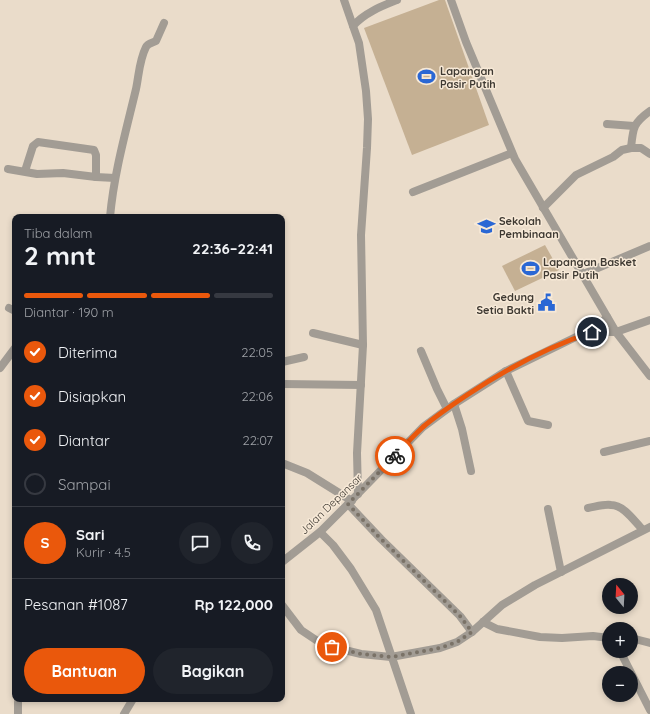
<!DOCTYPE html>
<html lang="id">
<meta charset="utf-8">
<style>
body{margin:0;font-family:Quicksand,sans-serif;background:#20242c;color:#f1f3f6;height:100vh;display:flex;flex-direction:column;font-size:15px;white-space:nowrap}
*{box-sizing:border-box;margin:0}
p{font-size:13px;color:#9ea1a6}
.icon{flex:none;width:22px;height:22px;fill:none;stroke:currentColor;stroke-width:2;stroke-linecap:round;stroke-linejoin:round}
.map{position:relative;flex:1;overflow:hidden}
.side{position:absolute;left:12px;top:214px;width:273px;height:488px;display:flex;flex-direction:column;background:#171b24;border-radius:8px;box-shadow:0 2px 6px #0003}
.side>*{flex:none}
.needle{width:26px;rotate:342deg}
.fabs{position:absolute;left:602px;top:578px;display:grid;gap:8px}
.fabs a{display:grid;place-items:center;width:36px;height:36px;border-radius:50%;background:#171b24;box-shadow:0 2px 6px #0003;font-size:20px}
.pin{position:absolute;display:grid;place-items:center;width:34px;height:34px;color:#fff;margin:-17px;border:2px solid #fff;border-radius:50%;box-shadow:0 1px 4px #0007}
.courier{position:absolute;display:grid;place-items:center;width:40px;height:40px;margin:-20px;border:3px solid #ea580c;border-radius:50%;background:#fff;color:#222;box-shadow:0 1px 5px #0007}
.summary em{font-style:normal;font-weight:700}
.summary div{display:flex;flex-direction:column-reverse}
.summary{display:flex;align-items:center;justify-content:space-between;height:68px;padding:0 12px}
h1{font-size:26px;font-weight:700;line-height:30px}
.bar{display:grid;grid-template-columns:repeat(4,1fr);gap:6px 4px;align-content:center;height:48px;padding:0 12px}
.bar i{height:5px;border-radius:3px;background:#363941}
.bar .active{background:#ea580c}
.bar p{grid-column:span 4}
.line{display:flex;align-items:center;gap:10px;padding:0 12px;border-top:1px solid #363941}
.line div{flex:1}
.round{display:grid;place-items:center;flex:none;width:42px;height:42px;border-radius:21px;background:#20242c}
ol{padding:0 12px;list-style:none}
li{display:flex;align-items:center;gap:12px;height:44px}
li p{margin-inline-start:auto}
li .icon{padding:4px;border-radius:50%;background:#ea580c;color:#fff;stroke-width:4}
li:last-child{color:#9ea1a6}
li i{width:22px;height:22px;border:2px solid #363941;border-radius:50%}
.action{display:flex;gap:8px;margin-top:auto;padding:8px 12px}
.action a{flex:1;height:46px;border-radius:24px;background:#ea580c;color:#fff;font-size:16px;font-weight:700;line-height:46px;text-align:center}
.action a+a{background:#20242c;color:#f1f3f6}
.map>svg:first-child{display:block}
</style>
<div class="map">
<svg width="650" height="714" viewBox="0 0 650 714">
<rect width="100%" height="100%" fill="#eadcca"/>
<g fill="#c5b093">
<polygon points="439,0 445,0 489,125 412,155 364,28"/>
<polygon points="545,245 559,270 515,291 502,266"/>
</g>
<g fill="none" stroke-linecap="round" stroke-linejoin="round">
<g stroke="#a29c94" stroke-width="8">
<polyline points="344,0 353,26"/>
<polyline points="451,0 466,42 515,159 616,332 650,376"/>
<polyline points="607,124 634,126"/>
<path d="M631,148C633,128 633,123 650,111"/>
<polyline points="8,169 37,174 63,173 96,177 115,178"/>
<polyline points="25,171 33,146 38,142 94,150 96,155 96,177"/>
<polyline points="413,192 512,153"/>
<polyline points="543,208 576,175 613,157 622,150 631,148 641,148 650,154"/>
<path d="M110,217C114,173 126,131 136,89C139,75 139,61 146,47C148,43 152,43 156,41L164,23"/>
<polyline points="581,275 650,246"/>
<polyline points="9,308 15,311"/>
<polyline points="592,332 607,317"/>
<polyline points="313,333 363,345"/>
<polyline points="421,351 437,389 447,409"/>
<polyline points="282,362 304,357"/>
<polyline points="0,368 15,348"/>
<polyline points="506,371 528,421 548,425"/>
<polyline points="282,384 361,385"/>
<polyline points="454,404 462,429 471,471"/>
<polyline points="604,452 650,441"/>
<polyline points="282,463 307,473 352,501"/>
<path d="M358,494L357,453L363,345L361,235L367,148L368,119L366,91L359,43L353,26C364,13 382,6 397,0"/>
<polyline points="348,504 381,539 460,616 472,632"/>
<path d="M588,508C595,507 603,504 611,505C624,505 634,521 643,530"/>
<polyline points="548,509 561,572"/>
<polyline points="320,532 333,545 351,569 376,610 411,714"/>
<polyline points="282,562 320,532 348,504 423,427 454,404 506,371 578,336 592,332 616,332 650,320"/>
<polyline points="282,605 301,630 319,642 332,647 361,654 391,657 440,648 457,642 472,632 502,605 535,585 650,527"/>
<polyline points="483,622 497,629 540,637 562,638 593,636 609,638"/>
<polyline points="631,638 650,643"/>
<polyline points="620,651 650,710"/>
<polyline points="18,702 18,714"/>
<polyline points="124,714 133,699"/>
</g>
</g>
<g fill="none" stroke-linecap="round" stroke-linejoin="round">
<polyline stroke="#7a7267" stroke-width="4" stroke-dasharray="0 7.2" points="332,647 361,654 391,657 440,648 457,642 472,632 460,616 381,539 348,504 395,456"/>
<path stroke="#ea580c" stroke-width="5" d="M395,456C404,446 413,436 423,427C437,415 452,405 467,395C506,369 548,347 592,332"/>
</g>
<defs>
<symbol id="stadium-bare" viewBox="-9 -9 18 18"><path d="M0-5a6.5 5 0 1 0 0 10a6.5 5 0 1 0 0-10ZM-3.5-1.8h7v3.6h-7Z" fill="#2a67d4" stroke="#f7e9d7" stroke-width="2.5" paint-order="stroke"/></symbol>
<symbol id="school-bare" viewBox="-9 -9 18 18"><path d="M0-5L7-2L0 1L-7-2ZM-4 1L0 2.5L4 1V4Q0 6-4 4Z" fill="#2a67d4" stroke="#f7e9d7" stroke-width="2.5" paint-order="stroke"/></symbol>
<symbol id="civic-bare" viewBox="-9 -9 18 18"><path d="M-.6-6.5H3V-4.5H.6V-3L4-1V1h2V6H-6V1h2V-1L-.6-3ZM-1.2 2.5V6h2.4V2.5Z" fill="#2a67d4" stroke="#f7e9d7" stroke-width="2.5" paint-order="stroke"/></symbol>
</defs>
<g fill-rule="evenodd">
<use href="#stadium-bare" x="414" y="64" width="25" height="25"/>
<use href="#school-bare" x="474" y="214" width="25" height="25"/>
<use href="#stadium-bare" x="518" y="256" width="25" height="25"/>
<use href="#civic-bare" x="534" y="290" width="25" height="25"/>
</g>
<g text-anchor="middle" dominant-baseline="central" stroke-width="3" stroke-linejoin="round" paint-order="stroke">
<g font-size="11" font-weight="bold" fill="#3e3932" stroke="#f7e9d7" text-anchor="start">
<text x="440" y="71">Lapangan<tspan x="440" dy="13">Pasir Putih</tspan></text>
<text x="499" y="221">Sekolah<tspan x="499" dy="13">Pembinaan</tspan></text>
<text x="543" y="262">Lapangan Basket<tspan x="543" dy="13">Pasir Putih</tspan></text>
<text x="534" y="297" text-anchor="end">Gedung<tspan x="534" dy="13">Setia Bakti</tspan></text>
</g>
<g font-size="11" fill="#3e3932" stroke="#f7e9d7">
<text transform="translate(331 504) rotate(-44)">Jalan Depansar</text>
</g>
</g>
</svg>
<div class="fabs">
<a><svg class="needle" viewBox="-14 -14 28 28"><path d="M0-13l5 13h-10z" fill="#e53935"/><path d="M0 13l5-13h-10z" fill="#9ea1a6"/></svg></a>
<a>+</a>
<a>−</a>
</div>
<div class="pin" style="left:332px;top:647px;background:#ea580c"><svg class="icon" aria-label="bag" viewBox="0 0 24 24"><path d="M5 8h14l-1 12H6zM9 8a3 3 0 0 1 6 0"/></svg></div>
<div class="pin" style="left:592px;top:332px;background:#1f2937"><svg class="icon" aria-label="home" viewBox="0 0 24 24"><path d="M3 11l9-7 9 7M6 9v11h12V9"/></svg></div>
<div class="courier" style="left:395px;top:456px"><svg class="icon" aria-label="bike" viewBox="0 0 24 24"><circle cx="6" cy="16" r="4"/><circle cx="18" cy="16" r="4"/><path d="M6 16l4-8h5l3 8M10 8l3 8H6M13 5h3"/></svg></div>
<section class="side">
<div class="summary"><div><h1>2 mnt</h1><p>Tiba dalam</p></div><em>22:36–22:41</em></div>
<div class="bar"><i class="active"></i><i class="active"></i><i class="active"></i><i></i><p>Diantar · 190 m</p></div>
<ol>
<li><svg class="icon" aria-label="check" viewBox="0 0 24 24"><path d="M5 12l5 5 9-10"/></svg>Diterima<p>22:05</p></li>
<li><svg class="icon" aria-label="check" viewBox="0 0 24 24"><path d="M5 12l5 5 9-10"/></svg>Disiapkan<p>22:06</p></li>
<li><svg class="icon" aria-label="check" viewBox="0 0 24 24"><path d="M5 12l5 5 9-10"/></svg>Diantar<p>22:07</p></li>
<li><i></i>Sampai</li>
</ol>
<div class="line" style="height:72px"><b class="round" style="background:#ea580c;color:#fff">S</b><div><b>Sari</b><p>Kurir · 4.5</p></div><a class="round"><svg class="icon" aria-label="chat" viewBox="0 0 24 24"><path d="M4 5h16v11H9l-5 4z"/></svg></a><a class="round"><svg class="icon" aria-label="phone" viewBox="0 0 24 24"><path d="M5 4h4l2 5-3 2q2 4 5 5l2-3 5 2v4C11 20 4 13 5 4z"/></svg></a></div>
<div class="line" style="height:52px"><div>Pesanan #1087</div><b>Rp 122,000</b></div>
<div class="action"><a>Bantuan</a><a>Bagikan</a></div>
</section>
</div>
